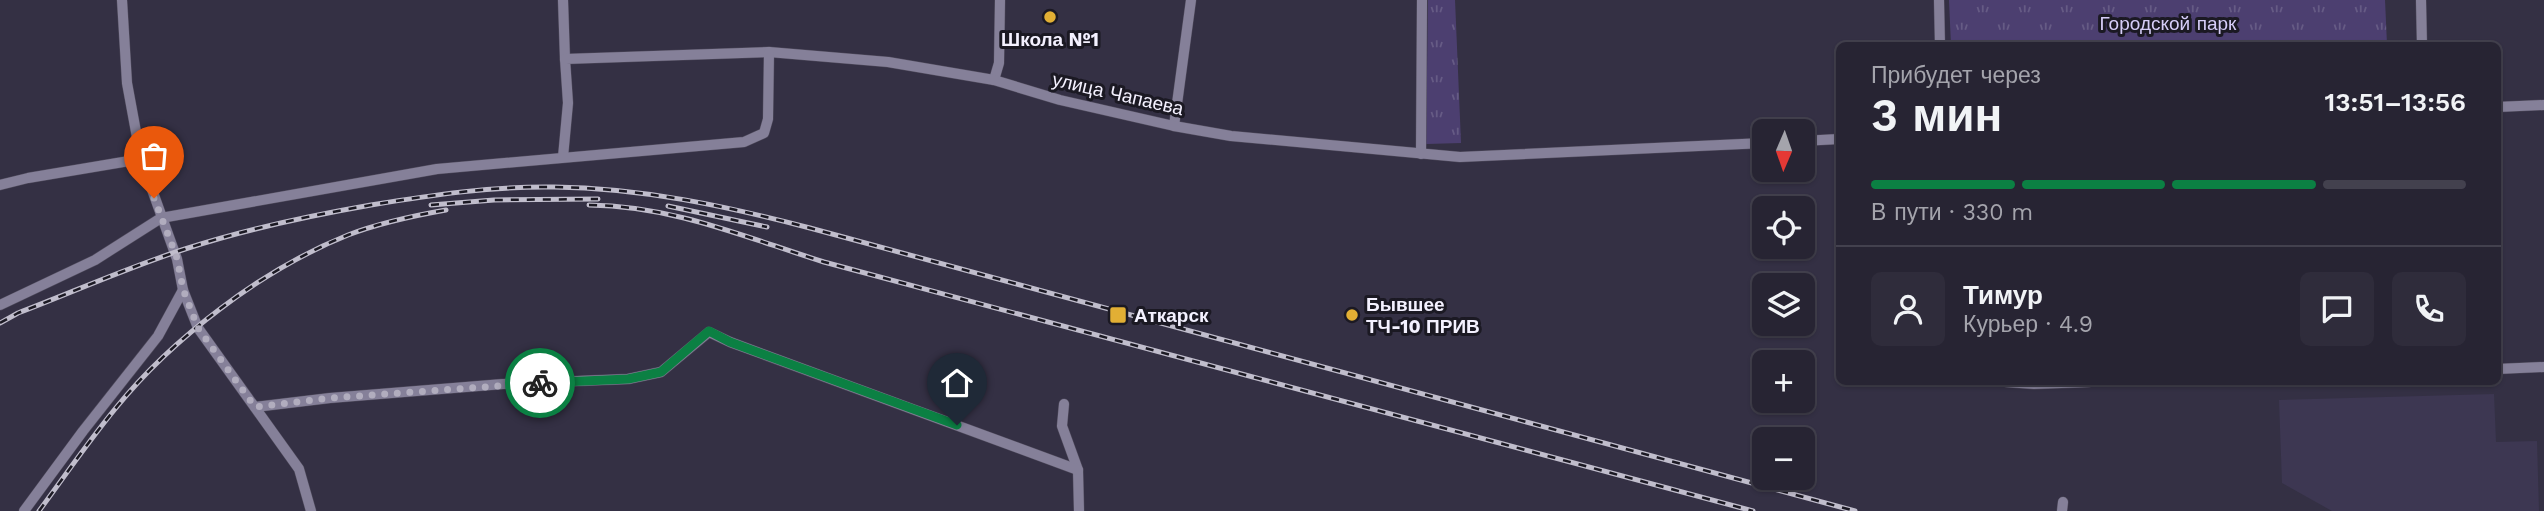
<!DOCTYPE html>
<html lang="ru">
<meta charset="utf-8">
<style>
body{margin:0;font-family:"Work Sans",sans-serif;background:#2f2c3b;color:#f1f3f6;height:100vh;display:flex;flex-direction:column;font-size:26px;white-space:nowrap}
*{box-sizing:border-box;margin:0}
p{font-size:23px;color:#a4a4ac}
.icon{flex:none;width:38px;height:38px;fill:none;stroke:currentColor;stroke-width:2;stroke-linecap:round;stroke-linejoin:round}
.map{position:relative;flex:1;overflow:hidden}
.details{position:absolute;left:1836px;top:42px;width:665px;height:343px;display:flex;flex-direction:column;background:#272433;border-radius:10px;box-shadow:0 2px 5px #0004,0 0 0 2px #43414e}
.details>*{flex:none}
.needle{width:46px;rotate:182deg}
.fabs{position:absolute;left:1752px;top:119px;display:grid;gap:14px}
.fabs a{display:grid;place-items:center;width:63px;height:63px;border-radius:10px;background:#272433;box-shadow:0 2px 5px #0004,0 0 0 2px #43414e;font-size:35px}
.pin{position:absolute;display:grid;place-items:center;width:60px;height:60px;color:#fff;margin:-72px -30px;border-radius:50% 50% 50% 0;rotate:-45deg;box-shadow:0 0 7px #0007}
.pin .icon{rotate:45deg}
.courier{position:absolute;display:grid;place-items:center;width:70px;height:70px;margin:-35px;border:5px solid #0b8043;border-radius:50%;background:#fff;color:#222;box-shadow:0 2px 9px #0007}
.overview em{font-style:normal;font-weight:600}
.overview div{display:flex;flex-direction:column-reverse}
.overview{display:flex;align-items:center;justify-content:space-between;height:119px;padding:0 35px}
h1{font-size:46px;font-weight:600;line-height:52px}
.bar{display:grid;grid-template-columns:repeat(4,1fr);gap:10px 7px;align-content:center;height:84px;padding:0 35px}
.bar i{height:9px;border-radius:5px;background:#43414e}
.bar .on{background:#0b8043}
.bar p{grid-column:span 4}
.line{display:flex;align-items:center;gap:18px;padding:0 35px;border-top:2px solid #43414e}
.line div{flex:1}
.round{display:grid;place-items:center;flex:none;width:74px;height:74px;border-radius:10px;background:#2f2c3b}
.map>svg:first-child{display:block}
</style>
<div class="map">
<svg width="2544" height="511" viewBox="0 0 2544 511">
<defs>
<pattern id="grass-tufts" width="24" height="20" patternUnits="userSpaceOnUse" patternTransform="scale(1.75)"><rect width="24" height="20" fill="#4c3f70"/><path d="M3 7l-1-3M5 7V3M7 7l1-3M15 17l-1-3M17 17v-4M19 17l1-3" fill="none" stroke="#665b85"/></pattern>
</defs>
<rect width="100%" height="100%" fill="#343044"/>
<polygon fill="#3d3752" points="2494,394 2496,442 2537,441 2539,511 2332,511 2282,483 2279,400"/>
<g fill="url(#grass-tufts)">
<polygon points="1428,0 1455,0 1461,143 1426,144"/>
<polygon points="1949,0 2385,0 2387,45 1951,45"/>
</g>
<g fill="none" stroke-linecap="round" stroke-linejoin="round">
<defs>
<g id="street">
<polyline points="122,0 127,83 141,159 177,259 183,290 198,328 299,469 311,511"/>
<polyline points="563,0 565,59"/>
<polyline points="1939,0 1940,46"/>
<polyline points="2421,0 2422,46"/>
<polyline points="994,80 999,63 1000,0"/>
<polyline points="2497,107 2544,105"/>
<polyline points="1174,126 1191,0"/>
<polyline points="1802,141 1839,139"/>
<polyline points="1421,154 1422,0"/>
<polyline points="563,157 568,103 565,59 769,52 888,62 994,80 1060,100 1174,126 1231,136 1460,157 1764,143"/>
<polyline points="0,185 28,178 141,159"/>
<polyline points="0,305 95,260 161,218 437,169 744,142 764,133 768,119 769,52"/>
<polyline points="2497,369 2544,367"/>
<polyline points="2006,382 2034,384 2089,382"/>
<polyline points="1064,404 1062,426 1078,470 1079,511"/>
<polyline points="255,407 330,398 503,384 628,379 661,372 709,332 730,342 1078,470"/>
<polyline points="24,511 83,431 158,336 183,290"/>
<polyline points="2062,511 2063,502"/>
</g>
</defs>
<use href="#street" stroke="#504b5d" stroke-width="11"/>
<use href="#street" stroke="#858099" stroke-width="10"/>
<defs>
<g id="rail">
<polyline points="431,205 494,200 598,199"/>
<path d="M589,205C674,206 744,237 824,262L1753,511"/>
<polyline points="668,206 767,227"/>
<path d="M0,323L18,313C73,292 129,267 185,249C246,229 308,216 371,205C432,195 492,186 554,187C642,188 726,206 810,228L1855,511"/>
<path d="M39,511C64,477 88,442 115,409C172,338 263,269 348,235C379,223 412,216 446,210"/>
</g>
</defs>
<use href="#rail" stroke="#c0bdcc" stroke-width="5"/>
<use href="#rail" stroke="#1b1923" stroke-width="2.5" stroke-dasharray="8" stroke-linecap="butt"/>
</g>
<g fill="none" stroke-linecap="round" stroke-linejoin="round">
<polyline stroke="#b1adbe" stroke-width="7" stroke-dasharray="0 12.6" points="154,198 177,258 183,289 198,328 255,407 330,398 540,383"/>
<polyline stroke="#0b8043" stroke-width="9" points="540,383 628,379 661,372 709,331 730,342 957,425"/>
</g>
<g fill="#e2af34" stroke="#1b1923" stroke-width="2.5">
<circle cx="1050" cy="17" r="7"/>
<rect x="1109" y="306" width="18" height="18" rx="3.5"/>
<circle cx="1352" cy="315" r="7"/>
</g>
<g text-anchor="middle" dominant-baseline="central" stroke-width="6" stroke-linejoin="round" paint-order="stroke">
<g font-size="19" fill="#d6cdf8" stroke="#1b1923">
<text x="2168" y="23">Городской парк</text>
</g>
<g font-size="19" font-weight="bold" fill="#f4f1ff" stroke="#1b1923" text-anchor="start">
<text x="1050" y="39" text-anchor="middle">Школа №1</text>
<text x="1366" y="304">Бывшее<tspan x="1366" dy="22">ТЧ-10 ПРИВ</tspan></text>
<text x="1134" y="315">Аткарск</text>
</g>
<g font-size="19" fill="#f4f1ff" stroke="#1b1923">
<text transform="translate(1118 94) rotate(13)">улица Чапаева</text>
</g>
</g>
</svg>
<div class="fabs">
<a><svg class="needle" viewBox="-14 -14 28 28"><path d="M0-13l5 13h-10z" fill="#e53935"/><path d="M0 13l5-13h-10z" fill="#a4a4ac"/></svg></a>
<a><svg class="icon" aria-label="locate" viewBox="0 0 24 24"><circle cx="12" cy="12" r="6"/><path d="M12 2v4M12 18v4M2 12h4M18 12h4"/></svg></a>
<a><svg class="icon" aria-label="layers" viewBox="0 0 24 24"><path d="M12 4l9 5-9 5-9-5zM3 14l9 5 9-5"/></svg></a>
<a>+</a>
<a>−</a>
</div>
<div class="pin" style="left:154px;top:198px;background:#ea580c"><svg class="icon" aria-label="bag" viewBox="0 0 24 24"><path d="M5 8h14l-1 12H6zM9 8a3 3 0 0 1 6 0"/></svg></div>
<div class="pin" style="left:957px;top:425px;background:#1f2937"><svg class="icon" aria-label="home" viewBox="0 0 24 24"><path d="M3 11l9-7 9 7M6 9v11h12V9"/></svg></div>
<div class="courier" style="left:540px;top:383px"><svg class="icon" aria-label="bike" viewBox="0 0 24 24"><circle cx="6" cy="16" r="4"/><circle cx="18" cy="16" r="4"/><path d="M6 16l4-8h5l3 8M10 8l3 8H6M13 5h3"/></svg></div>
<section class="details">
<div class="overview"><div><h1>3 мин</h1><p>Прибудет через</p></div><em>13:51–13:56</em></div>
<div class="bar"><i class="on"></i><i class="on"></i><i class="on"></i><i></i><p>В пути · 330 m</p></div>
<div class="line" style="height:126px"><a class="round"><svg class="icon" aria-label="person" viewBox="0 0 24 24"><circle cx="12" cy="8" r="4"/><path d="M4 21q1-7 8-7t8 7"/></svg></a><div><b>Тимур</b><p>Курьер · 4.9</p></div><a class="round"><svg class="icon" aria-label="chat" viewBox="0 0 24 24"><path d="M4 5h16v11H9l-5 4z"/></svg></a><a class="round"><svg class="icon" aria-label="phone" viewBox="0 0 24 24"><path d="M5 4h4l2 5-3 2q2 4 5 5l2-3 5 2v4C11 20 4 13 5 4z"/></svg></a></div>
</section>
</div>
